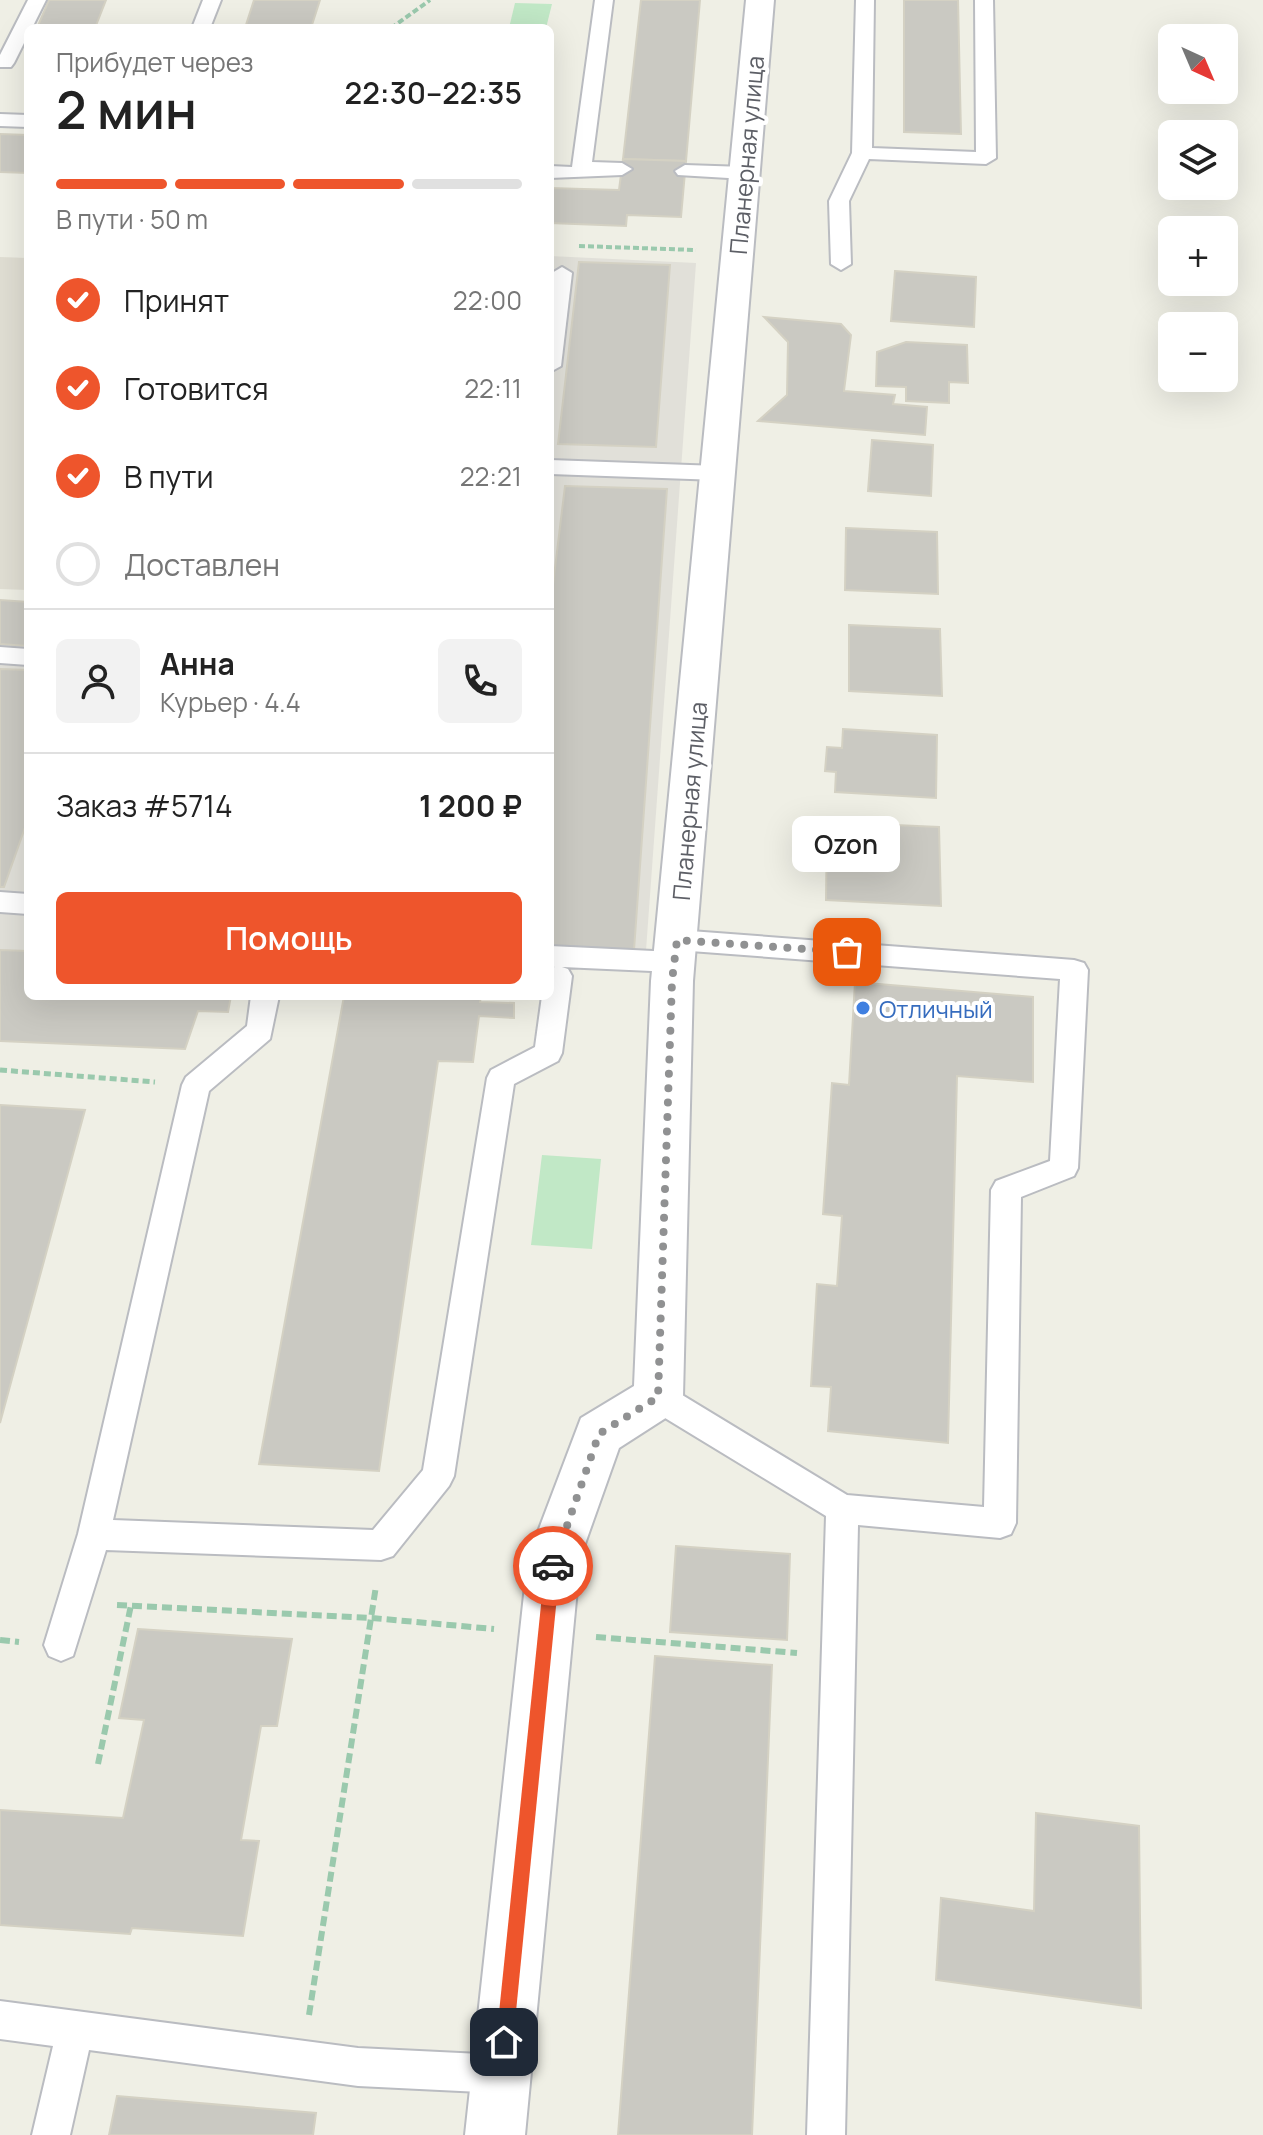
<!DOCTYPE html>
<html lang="ru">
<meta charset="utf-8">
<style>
body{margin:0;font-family:Manrope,sans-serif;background:#f2f2f2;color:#222;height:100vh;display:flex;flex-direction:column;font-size:30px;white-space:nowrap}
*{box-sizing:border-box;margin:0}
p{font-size:26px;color:#767676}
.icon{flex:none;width:44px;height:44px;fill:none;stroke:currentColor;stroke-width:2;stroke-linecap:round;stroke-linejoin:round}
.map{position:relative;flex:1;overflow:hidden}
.drawer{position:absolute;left:24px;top:24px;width:530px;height:976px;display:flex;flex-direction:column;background:#fff;border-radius:12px;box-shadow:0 8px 32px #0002}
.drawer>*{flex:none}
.needle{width:52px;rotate:136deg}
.fabs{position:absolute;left:1158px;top:24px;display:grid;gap:16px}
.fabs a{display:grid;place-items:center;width:80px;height:80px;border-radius:12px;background:#fff;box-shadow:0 8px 32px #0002;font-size:40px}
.pin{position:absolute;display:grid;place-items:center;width:68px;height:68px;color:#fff;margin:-34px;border-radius:16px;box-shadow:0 4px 12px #0006}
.courier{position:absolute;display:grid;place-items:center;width:80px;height:80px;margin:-40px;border:6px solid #ee552c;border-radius:50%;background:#fff;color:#222;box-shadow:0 2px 10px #0007}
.bubble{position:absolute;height:56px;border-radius:12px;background:#fff;box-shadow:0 8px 32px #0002;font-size:26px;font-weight:600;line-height:56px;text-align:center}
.summary em{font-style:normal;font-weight:600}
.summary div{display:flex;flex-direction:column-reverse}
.summary{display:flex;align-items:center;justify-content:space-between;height:136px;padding:0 32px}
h1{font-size:52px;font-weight:600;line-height:60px}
.bar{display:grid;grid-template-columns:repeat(4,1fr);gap:12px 8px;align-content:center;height:96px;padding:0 32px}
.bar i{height:10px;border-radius:6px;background:#e0e0e0}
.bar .selected{background:#ee552c}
.bar p{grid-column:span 4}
.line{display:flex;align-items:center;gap:20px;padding:0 32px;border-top:2px solid #e0e0e0}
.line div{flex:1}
.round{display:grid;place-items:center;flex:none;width:84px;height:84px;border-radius:12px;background:#f2f2f2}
ol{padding:0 32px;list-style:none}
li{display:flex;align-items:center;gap:24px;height:88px}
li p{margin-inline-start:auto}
li .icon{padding:8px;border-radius:50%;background:#ee552c;color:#fff;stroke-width:4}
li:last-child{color:#767676}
li i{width:44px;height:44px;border:4px solid #e0e0e0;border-radius:50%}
.cta{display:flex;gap:16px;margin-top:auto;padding:16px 32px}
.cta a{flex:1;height:92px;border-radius:12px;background:#ee552c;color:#fff;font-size:32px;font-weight:600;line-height:92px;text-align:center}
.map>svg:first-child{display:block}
</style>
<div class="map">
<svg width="1263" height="2135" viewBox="0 0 1263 2135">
<rect width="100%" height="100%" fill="#efefe5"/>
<g fill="#e1e0d9">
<polygon points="550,256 696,263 645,964 550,959"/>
<polygon points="0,600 28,602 28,951 0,950"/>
</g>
<polygon fill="#e0ded3" points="0,257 28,258 28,590 0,589"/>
<g fill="#c1e8c6">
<polygon points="515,3 552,4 546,28 509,28"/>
<polygon points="542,1155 601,1159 592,1249 531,1245"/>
</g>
<g fill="#cac9c2" stroke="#d4d1c3" stroke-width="2">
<polygon points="49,0 106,0 95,28 37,28"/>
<polygon points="254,0 320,0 311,28 245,28"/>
<polygon points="641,0 700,0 686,161 623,159"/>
<polygon points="904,0 958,0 961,134 904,132"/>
<polygon points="0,134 28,135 28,173 0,172"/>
<polygon points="623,159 686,161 681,217 627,215 626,226 550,223 550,188 619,190"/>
<polygon points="579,262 670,265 656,447 558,444"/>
<polygon points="895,271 976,277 974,327 891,321"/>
<polygon points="764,317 841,324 851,335 844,391 895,395 893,404 927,407 925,435 758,421 787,395 788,342"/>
<polygon points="906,342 967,345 968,383 949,382 949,403 906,401 906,387 876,386 877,352"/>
<polygon points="872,440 933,445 931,496 868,491"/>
<polygon points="565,486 667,489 634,950 550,947 550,609"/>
<polygon points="846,528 937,532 938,594 845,590"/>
<polygon points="0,600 28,602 28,646 0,644"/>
<polygon points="849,625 940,629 942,696 849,691"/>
<polygon points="0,669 28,670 28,819 4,887 0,887"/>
<polygon points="843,729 937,735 936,798 835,792 836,772 825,771 827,747 842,748"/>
<polygon points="827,822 939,827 941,906 826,900"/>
<polygon points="0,950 28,951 28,996 231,996 228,1012 198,1011 185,1049 0,1041"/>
<polygon points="855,982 1033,997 1033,1082 957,1076 948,1443 828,1431 831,1387 811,1386 817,1284 837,1286 842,1216 823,1214 832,1083 849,1085"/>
<polygon points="344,996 481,996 480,1002 514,1003 514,1018 479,1016 473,1062 438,1061 379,1471 259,1464"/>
<polygon points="0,1105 85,1110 0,1423"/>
<polygon points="676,1546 790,1554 787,1640 670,1632"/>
<polygon points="138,1629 292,1639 277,1726 261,1726 241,1840 259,1841 243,1936 132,1928 130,1934 0,1925 0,1810 123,1818 144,1720 119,1718"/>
<polygon points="655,1656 772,1665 752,2135 618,2135"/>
<polygon points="1036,1813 1139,1826 1141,2008 936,1980 941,1898 1034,1911"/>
<polygon points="117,2096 316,2113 313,2135 109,2135"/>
</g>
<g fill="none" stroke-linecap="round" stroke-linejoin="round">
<defs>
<g id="service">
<polygon points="28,0 46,0 32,28 28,28 28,35 14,63 11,67 0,67 0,55"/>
<polygon points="203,0 221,0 210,28 192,28"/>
<polygon points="595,0 613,0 592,162 622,163 632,169 622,175 550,178 550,166 572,167"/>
<polygon points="856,0 874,0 872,148 976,152 975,0 993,0 996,158 986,164 869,159 849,201 851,264 841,270 831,264 829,201 852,153"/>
<polygon points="0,114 28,115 28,127 0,126"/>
<polygon points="685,165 745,167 755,173 745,179 678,175 675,171"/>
<polygon points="562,267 572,273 561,366 550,372 550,287 552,273"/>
<polygon points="550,460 718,466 726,468 729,473 726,478 718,480 550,474"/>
<polygon points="0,647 28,649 28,665 0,663"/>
<polygon points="0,892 28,894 28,914 0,912"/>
<polygon points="677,930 1074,960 1084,963 1088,970 1078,1168 1074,1176 1021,1197 1016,1523 1011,1534 1000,1538 858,1525 845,2135 807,2135 826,1516 647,1407 642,1397 647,1387 658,1383 669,1387 847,1495 984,1507 991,1190 996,1181 1050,1161 1060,979 677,950 668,947 664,940 668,933"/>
<polygon points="550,946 674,952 684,955 687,962 684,969 674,972 562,967 568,969 572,976 562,1053 558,1061 514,1084 454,1476 449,1486 393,1556 381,1560 106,1550 73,1656 61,1661 49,1656 44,1645 78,1534 182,1085 186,1077 247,1026 251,996 279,996 270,1039 209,1091 113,1520 373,1530 423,1470 487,1078 491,1070 535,1047 542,996 550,996 550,968 555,967 550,966"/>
<polygon points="0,2001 358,2048 501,2055 514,2061 520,2074 514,2087 501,2093 358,2086 89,2050 70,2135 32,2135 53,2046 0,2039"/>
</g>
<polygon id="minor" points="746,0 774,0 693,981 683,1397 675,1412 619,1448 580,1558 525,2135 465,2135 528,1558 581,1418 634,1386 651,981"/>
</defs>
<use href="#service" stroke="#babcc1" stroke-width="4"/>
<use href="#minor" stroke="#babcc1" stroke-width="4"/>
<g stroke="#9ac9ad" stroke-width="4" stroke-dasharray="6 3" stroke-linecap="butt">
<polyline points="391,28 430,0"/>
<polyline points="579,246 696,250"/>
</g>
<polyline stroke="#9ac9ad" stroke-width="5" stroke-dasharray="7 4" stroke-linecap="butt" points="0,1070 155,1082"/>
<g stroke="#9ac9ad" stroke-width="6" stroke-dasharray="10 5" stroke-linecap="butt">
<polyline points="117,1605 372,1618 494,1629"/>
<polyline points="596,1637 797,1653"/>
<polyline points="0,1640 19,1642"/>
<polyline points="98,1764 131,1605"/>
<polyline points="309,2015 376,1586"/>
</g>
<use href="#service" fill="#fff" fill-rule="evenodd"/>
<use href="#minor" fill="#fff" fill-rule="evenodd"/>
</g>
<polygon fill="#ee552c" points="553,1559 560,1566 513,2042 510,2049 504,2051 498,2049 496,2042 545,1566"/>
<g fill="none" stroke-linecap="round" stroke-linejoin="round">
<polyline stroke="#909192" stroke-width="8" stroke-dasharray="0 14.4" points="553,1566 599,1434 658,1397 672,981 677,940 847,952"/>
</g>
<circle fill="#3f7fe0" stroke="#fff" stroke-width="3" cx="863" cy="1008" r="8"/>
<g text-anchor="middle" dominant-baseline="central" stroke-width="8" stroke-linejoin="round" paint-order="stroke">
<g font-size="24" fill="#5d5f66" stroke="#fff">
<text transform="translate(746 155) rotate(-85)">Планерная улица</text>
<text transform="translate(689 801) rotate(-85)">Планерная улица</text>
</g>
<g font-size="24" fill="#366cbe" stroke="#fff" text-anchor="start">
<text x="879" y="1008">Отличный</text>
</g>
</g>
</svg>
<div class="fabs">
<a><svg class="needle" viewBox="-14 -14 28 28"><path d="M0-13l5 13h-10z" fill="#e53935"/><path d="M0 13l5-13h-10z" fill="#767676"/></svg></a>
<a><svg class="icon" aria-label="layers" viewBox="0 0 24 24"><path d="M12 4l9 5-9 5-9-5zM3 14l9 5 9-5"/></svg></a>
<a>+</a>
<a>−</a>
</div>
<div class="pin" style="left:847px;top:952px;background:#ea580c"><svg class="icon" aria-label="bag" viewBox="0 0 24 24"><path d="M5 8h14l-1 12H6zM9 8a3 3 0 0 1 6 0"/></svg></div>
<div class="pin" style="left:504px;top:2042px;background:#1f2937"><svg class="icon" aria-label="home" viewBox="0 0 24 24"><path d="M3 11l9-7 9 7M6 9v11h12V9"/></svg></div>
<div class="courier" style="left:553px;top:1566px"><svg class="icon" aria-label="car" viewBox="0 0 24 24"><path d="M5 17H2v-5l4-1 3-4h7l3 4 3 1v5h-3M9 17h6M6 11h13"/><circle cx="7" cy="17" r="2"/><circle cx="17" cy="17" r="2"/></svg></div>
<div class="bubble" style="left:792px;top:816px;width:108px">Ozon</div>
<section class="drawer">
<div class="summary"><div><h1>2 мин</h1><p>Прибудет через</p></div><em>22:30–22:35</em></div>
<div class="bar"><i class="selected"></i><i class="selected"></i><i class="selected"></i><i></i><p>В пути · 50 m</p></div>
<ol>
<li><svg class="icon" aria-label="check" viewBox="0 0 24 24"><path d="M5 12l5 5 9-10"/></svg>Принят<p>22:00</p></li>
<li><svg class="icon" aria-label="check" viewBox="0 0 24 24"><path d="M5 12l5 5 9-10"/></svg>Готовится<p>22:11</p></li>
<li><svg class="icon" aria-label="check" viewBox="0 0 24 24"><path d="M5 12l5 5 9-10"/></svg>В пути<p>22:21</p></li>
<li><i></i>Доставлен</li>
</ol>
<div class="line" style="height:144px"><a class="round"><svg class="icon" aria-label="person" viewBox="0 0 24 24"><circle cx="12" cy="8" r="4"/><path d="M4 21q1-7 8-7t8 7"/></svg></a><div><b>Анна</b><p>Курьер · 4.4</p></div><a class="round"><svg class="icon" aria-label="phone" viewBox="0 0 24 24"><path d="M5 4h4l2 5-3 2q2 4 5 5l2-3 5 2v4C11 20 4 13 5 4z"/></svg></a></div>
<div class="line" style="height:104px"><div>Заказ #5714</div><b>1 200 ₽</b></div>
<div class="cta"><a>Помощь</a></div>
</section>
</div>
